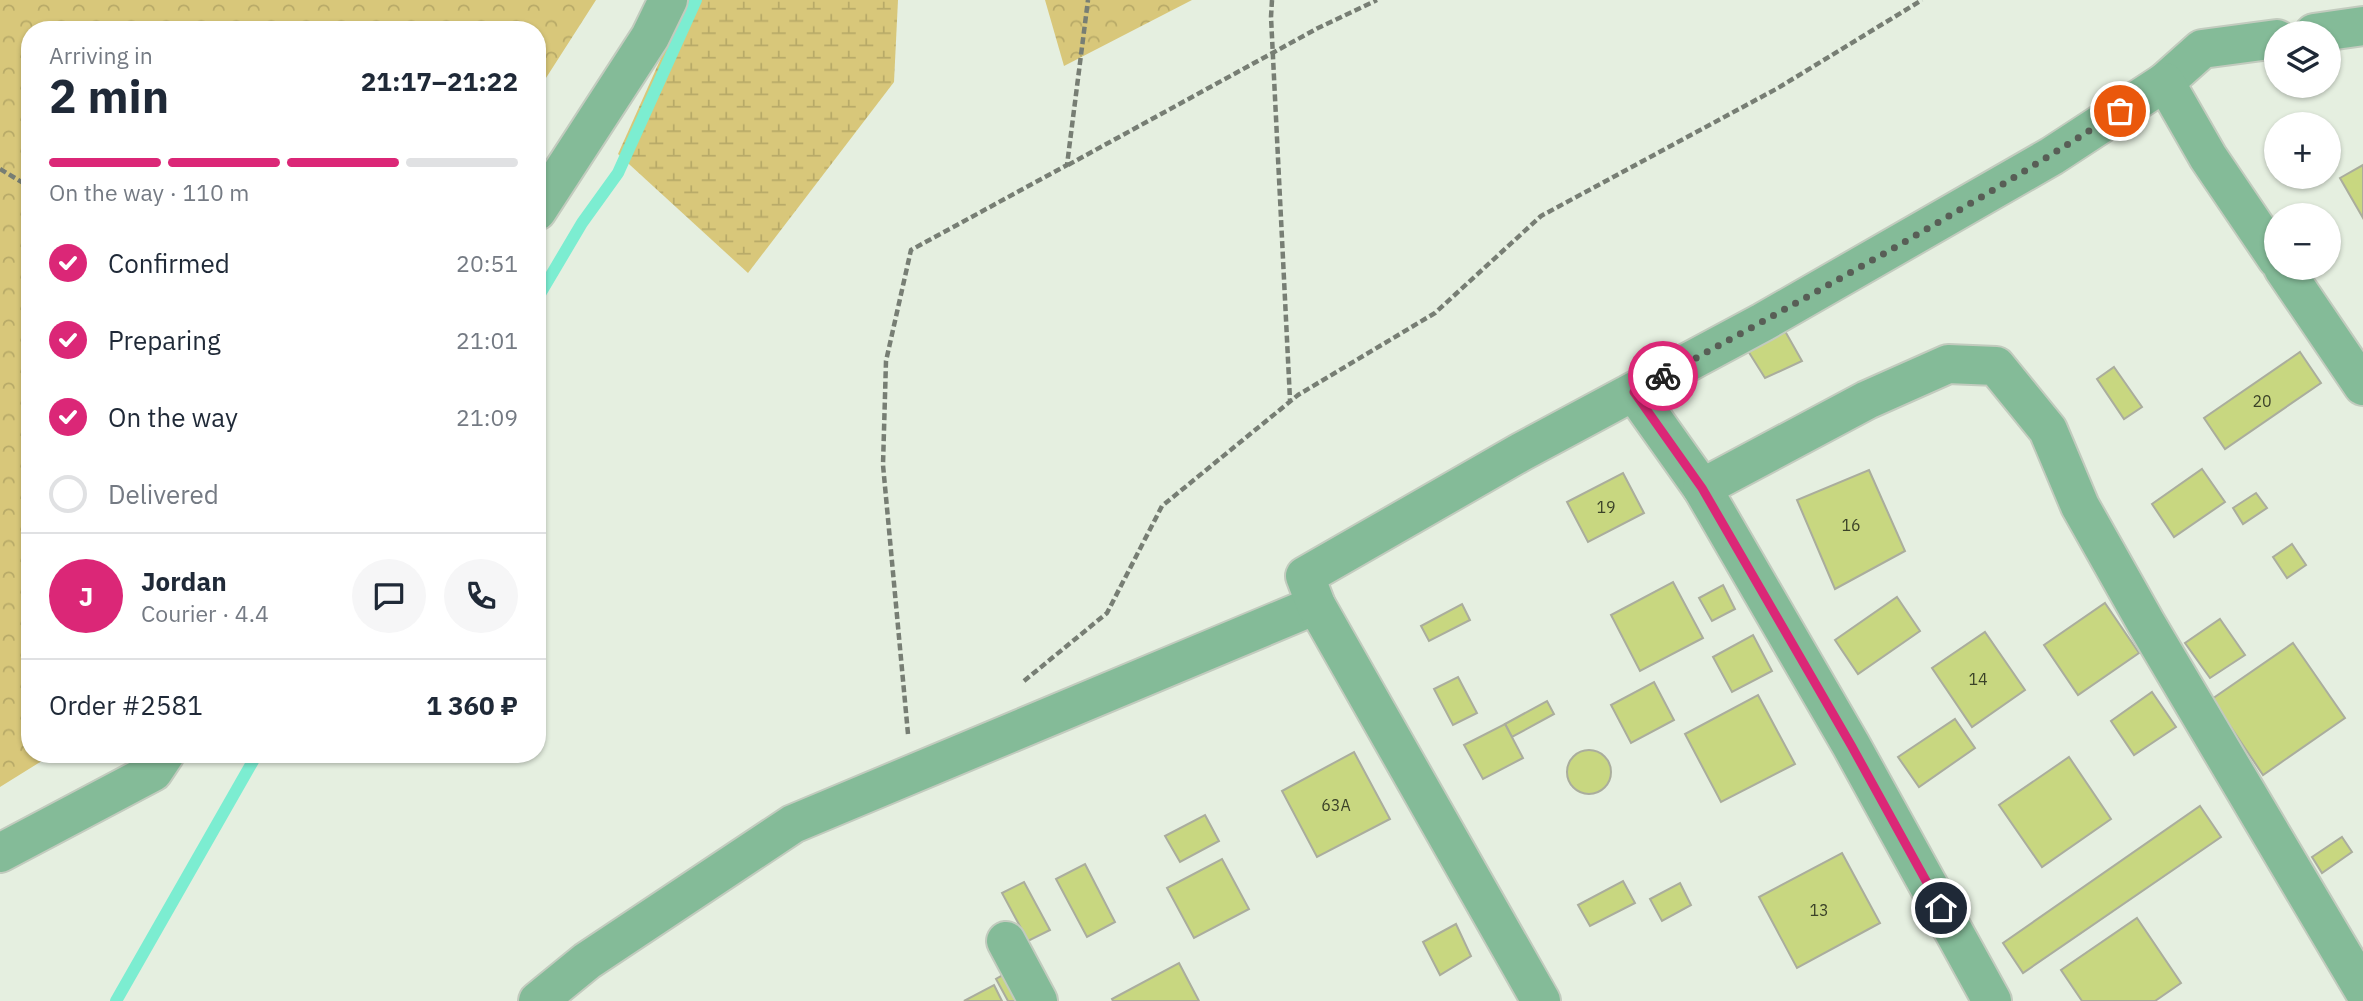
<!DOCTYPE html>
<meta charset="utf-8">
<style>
body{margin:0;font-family:"IBM Plex Sans",sans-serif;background:#f6f6f7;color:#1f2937;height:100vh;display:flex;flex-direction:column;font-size:26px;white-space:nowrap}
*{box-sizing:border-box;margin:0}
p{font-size:23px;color:#747a83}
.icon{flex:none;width:38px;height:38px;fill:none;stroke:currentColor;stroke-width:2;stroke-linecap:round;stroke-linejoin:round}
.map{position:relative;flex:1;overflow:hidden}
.drawer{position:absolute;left:21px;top:21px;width:525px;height:742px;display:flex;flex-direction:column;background:#fff;border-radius:28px;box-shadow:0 2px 5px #0004}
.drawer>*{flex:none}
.controls{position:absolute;left:2264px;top:21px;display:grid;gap:14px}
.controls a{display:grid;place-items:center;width:77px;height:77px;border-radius:50%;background:#fff;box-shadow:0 2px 5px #0004;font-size:35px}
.pin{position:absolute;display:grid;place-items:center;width:60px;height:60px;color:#fff;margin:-30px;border:4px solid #fff;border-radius:50%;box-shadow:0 2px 7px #0007}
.courier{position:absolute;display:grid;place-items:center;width:70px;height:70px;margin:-35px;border:5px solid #db2777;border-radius:50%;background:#fff;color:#222;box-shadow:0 2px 9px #0007}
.summary em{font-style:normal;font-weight:800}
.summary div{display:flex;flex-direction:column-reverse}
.summary{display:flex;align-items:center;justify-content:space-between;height:119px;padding:0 28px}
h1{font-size:46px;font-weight:800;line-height:52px}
.bar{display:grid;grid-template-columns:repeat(4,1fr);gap:10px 7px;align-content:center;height:84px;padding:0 28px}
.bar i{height:9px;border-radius:5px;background:#e0e1e3}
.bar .selected{background:#db2777}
.bar p{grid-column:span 4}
.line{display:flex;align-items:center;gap:18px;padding:0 28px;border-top:2px solid #e0e1e3}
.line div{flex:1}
.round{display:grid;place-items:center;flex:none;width:74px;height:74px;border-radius:37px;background:#f6f6f7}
ol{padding:0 28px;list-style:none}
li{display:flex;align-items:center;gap:21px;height:77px}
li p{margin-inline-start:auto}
li .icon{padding:7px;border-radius:50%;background:#db2777;color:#fff;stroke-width:4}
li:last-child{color:#747a83}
li i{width:38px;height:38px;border:4px solid #e0e1e3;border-radius:50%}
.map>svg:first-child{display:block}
</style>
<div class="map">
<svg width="2363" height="1001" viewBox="0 0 2363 1001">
<defs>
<pattern id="forest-crowns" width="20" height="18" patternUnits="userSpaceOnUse" patternTransform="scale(1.75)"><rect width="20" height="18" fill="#d8c77a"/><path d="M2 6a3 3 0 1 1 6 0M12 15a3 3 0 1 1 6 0" fill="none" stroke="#b8aa68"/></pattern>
<pattern id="wetland-marsh" width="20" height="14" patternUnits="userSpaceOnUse" patternTransform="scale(1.75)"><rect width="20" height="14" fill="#d8c77a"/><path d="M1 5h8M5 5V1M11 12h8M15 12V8" fill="none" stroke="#b8aa68"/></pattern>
</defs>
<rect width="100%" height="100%" fill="#e5efe0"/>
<g fill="url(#forest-crowns)">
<polygon points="0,0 596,0 537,92 537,30 30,30 30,754 53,754 0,787"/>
<polygon points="1045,0 1192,0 1064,66"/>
</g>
<polygon fill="url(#wetland-marsh)" points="687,0 898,0 894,82 748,273 618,154"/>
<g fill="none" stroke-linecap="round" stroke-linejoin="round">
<g stroke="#7cedd1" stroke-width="12">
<polyline points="537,299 582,223 618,173 696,0"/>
<polyline points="116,1001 257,754"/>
</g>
</g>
<g fill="#c8d780" stroke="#aaad9d" stroke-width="2">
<polygon points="2363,165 2363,218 2340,178"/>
<polygon points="1781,324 1802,361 1765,378 1743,343"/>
<polygon points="2300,352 2321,383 2225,449 2204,418"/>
<polygon points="2114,367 2142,407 2124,419 2097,379"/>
<polygon points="2202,469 2225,502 2174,537 2152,504"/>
<polygon points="1869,470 1905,551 1835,589 1797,500"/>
<polygon points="1623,473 1644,513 1588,542 1567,502"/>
<polygon points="2256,493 2267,508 2243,524 2233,508"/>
<polygon points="2292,544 2306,565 2287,578 2273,557"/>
<polygon points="1673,582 1703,638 1640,671 1611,615"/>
<polygon points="1723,585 1735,609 1712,621 1699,598"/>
<polygon points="1897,597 1920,631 1858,674 1835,640"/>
<polygon points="2105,603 2139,653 2078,695 2044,645"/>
<polygon points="1462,604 1470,620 1429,641 1421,626"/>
<polygon points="2220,619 2245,655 2210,678 2185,643"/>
<polygon points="1985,632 2025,690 1972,727 1932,668"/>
<polygon points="1753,635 1772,671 1732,692 1713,657"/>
<polygon points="2293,643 2345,718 2263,775 2212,699"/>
<polygon points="1458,677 1477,713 1453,725 1434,689"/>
<polygon points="1654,682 1674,720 1631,743 1611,705"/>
<polygon points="2152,692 2176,727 2134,755 2111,721"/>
<polygon points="1758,695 1795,764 1721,802 1685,734"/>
<polygon points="1547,701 1554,714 1512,737 1505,724"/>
<polygon points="1955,719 1975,748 1919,787 1898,757"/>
<polygon points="1505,724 1523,758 1483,779 1464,745"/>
<circle cx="1589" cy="772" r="22"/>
<polygon points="1354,752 1390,819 1317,857 1282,791"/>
<polygon points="2069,757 2111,819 2042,867 1999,805"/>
<polygon points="2200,806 2221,837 2023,973 2003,943"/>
<polygon points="1205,815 1219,841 1180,862 1165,836"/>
<polygon points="2342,837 2352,852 2322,873 2312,857"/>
<polygon points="1842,853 1880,923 1797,968 1759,897"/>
<polygon points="1222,859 1249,909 1194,938 1167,888"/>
<polygon points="1085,864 1115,922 1087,937 1056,879"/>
<polygon points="1623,881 1635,903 1590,926 1578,905"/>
<polygon points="1024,882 1050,930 1028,941 1002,893"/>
<polygon points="1680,883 1691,905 1662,921 1650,899"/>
<polygon points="2137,918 2181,983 2155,1001 2082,1001 2061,970"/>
<polygon points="1456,924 1471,956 1440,975 1423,942"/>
<polygon points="1179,963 1199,1001 1113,1001 1112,999"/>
<polygon points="1012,970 1028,1001 1008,1001 996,979"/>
<polygon points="994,985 1002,1001 964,1001"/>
</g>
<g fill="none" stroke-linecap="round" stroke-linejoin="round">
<defs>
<g id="minor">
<polyline points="2314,33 2363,26"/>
<polyline points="2165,82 2202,49 2277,39"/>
<polyline points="537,211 650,37 668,0"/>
<polyline points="2283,268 2363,386"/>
<polyline points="1634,392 1702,488 1851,745 1992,1001"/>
<polyline points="1702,488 1867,400 1948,364 1996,366 2048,430 2080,506 2146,623 2363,989"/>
<polyline points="0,853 153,772 165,754"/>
<polyline points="1006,941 1038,1001"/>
<polyline points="538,1001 587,961 793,824 1316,605"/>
<polyline points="1541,1001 1316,605 1305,576 1521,452 1763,322 2052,156 2165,82 2208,157 2277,259"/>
</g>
</defs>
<use href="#minor" stroke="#c2cbbe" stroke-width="42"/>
<g stroke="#777e74" stroke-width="4.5" stroke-dasharray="7 3.5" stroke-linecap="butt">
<polyline points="1272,0 1271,17 1290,400"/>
<polyline points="1068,165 1318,28 1377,0"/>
<polyline points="0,169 30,187"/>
<polyline points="1024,681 1107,613 1162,506 1298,395 1435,313 1541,216 1778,88 1922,0"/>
<polyline points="908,734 883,465 886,361 911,250 1067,165 1088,0"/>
</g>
<use href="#minor" stroke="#84bb98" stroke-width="38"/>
</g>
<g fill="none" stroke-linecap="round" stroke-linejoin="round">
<path stroke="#585e56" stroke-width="7" stroke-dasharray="0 12.6" d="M1663,376C1817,292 1972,207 2120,111"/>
<polyline stroke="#db2777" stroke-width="9" points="1663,376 1634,392 1702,488 1851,745 1941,908"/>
</g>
<g text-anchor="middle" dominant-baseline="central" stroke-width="5" stroke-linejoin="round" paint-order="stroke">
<g font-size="16" fill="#3b4228">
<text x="2262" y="401">20</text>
<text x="1606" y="507">19</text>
<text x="1851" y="525">16</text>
<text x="1978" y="679">14</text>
<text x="1336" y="805">63А</text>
<text x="1819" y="910">13</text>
</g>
</g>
</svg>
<div class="controls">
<a><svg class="icon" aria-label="layers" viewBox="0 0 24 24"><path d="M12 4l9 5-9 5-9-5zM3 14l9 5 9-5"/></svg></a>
<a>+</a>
<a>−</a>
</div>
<div class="pin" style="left:2120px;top:111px;background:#ea580c"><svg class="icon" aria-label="bag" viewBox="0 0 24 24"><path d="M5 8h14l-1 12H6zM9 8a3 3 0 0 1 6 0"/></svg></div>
<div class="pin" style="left:1941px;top:908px;background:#1f2937"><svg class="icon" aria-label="home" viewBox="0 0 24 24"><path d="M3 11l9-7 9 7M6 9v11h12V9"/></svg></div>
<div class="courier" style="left:1663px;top:376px"><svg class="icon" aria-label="bike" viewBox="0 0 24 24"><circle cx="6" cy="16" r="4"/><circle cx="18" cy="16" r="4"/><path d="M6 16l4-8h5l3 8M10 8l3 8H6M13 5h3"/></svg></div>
<section class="drawer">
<div class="summary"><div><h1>2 min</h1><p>Arriving in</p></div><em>21:17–21:22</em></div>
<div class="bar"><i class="selected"></i><i class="selected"></i><i class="selected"></i><i></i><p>On the way · 110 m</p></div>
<ol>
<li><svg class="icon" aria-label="check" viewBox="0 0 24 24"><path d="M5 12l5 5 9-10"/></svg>Confirmed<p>20:51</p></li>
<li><svg class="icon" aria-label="check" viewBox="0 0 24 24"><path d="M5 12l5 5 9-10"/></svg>Preparing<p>21:01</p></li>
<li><svg class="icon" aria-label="check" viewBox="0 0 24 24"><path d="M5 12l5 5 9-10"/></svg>On the way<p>21:09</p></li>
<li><i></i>Delivered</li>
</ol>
<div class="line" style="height:126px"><b class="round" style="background:#db2777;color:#fff">J</b><div><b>Jordan</b><p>Courier · 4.4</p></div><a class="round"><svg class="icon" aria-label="chat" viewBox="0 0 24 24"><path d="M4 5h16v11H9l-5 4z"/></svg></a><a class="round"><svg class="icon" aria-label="phone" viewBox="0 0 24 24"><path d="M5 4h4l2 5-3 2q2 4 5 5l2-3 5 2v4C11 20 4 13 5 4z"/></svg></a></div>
<div class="line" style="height:91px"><div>Order #2581</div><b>1 360 ₽</b></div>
</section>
</div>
